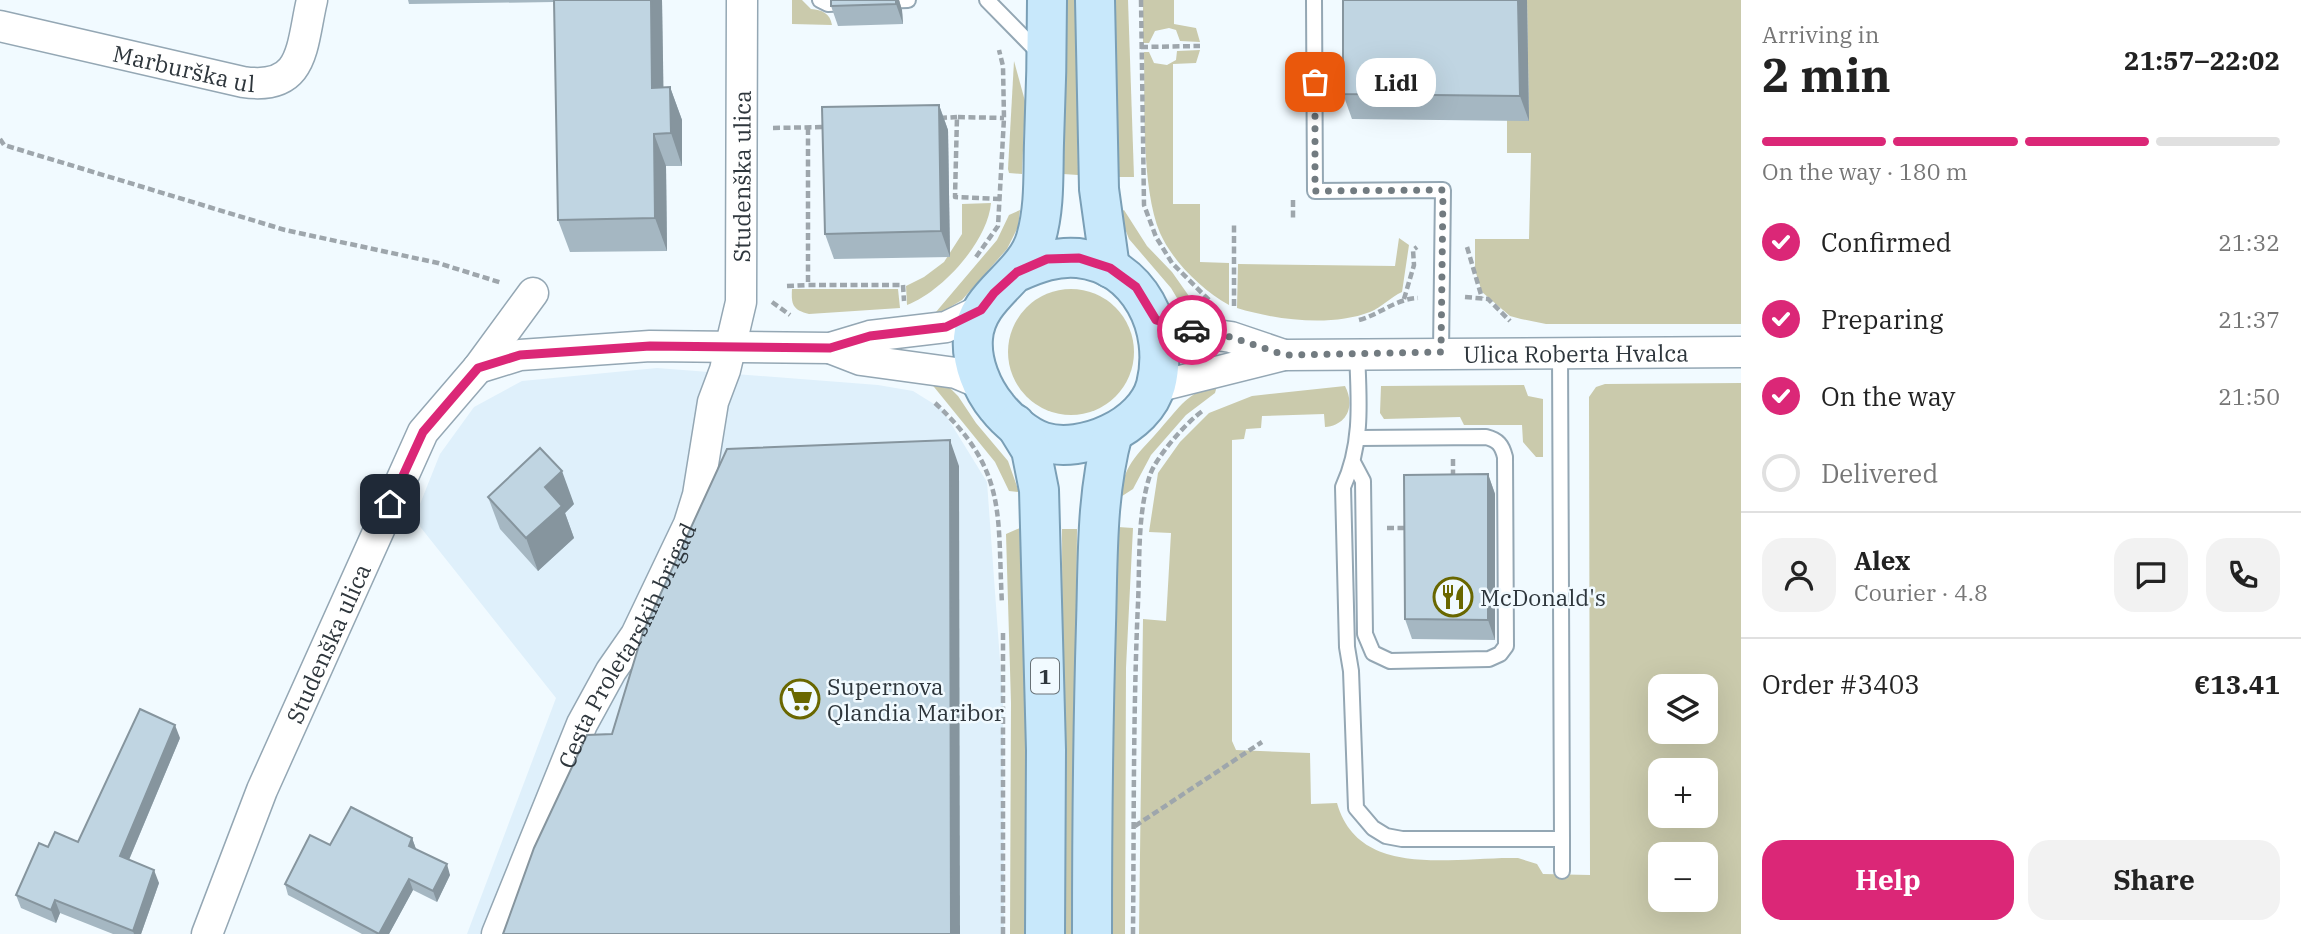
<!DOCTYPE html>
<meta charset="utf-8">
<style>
body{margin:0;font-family:"IBM Plex Serif",serif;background:#f2f2f2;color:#222;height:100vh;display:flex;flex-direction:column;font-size:26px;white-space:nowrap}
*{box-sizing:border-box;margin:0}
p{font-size:23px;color:#767676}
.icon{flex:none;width:38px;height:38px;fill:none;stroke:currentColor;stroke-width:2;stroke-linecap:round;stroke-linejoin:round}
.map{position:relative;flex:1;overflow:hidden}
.panel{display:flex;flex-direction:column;background:#fff;width:560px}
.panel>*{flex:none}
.tools{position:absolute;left:1648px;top:674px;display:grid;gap:14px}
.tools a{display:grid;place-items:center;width:70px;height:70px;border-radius:14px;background:#fff;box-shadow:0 7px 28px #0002;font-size:35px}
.pin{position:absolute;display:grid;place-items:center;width:60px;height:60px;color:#fff;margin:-30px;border-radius:14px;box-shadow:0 4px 10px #0006}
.courier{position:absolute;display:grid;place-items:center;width:70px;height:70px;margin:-35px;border:5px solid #db2777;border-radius:50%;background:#fff;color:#222;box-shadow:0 2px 9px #0007}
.bubble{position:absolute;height:49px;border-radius:21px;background:#fff;box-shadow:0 7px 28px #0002;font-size:23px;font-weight:800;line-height:49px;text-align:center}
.summary em{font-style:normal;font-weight:800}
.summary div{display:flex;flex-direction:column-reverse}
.summary{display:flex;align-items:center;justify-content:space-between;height:119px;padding:0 21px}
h1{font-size:46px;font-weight:800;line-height:52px}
.bar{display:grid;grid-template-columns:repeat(4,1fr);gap:10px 7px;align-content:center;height:84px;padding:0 21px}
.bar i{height:9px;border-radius:5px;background:#e0e0e0}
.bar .on{background:#db2777}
.bar p{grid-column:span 4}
.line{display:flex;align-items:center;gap:18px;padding:0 21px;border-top:2px solid #e0e0e0}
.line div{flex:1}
.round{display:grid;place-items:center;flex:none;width:74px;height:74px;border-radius:21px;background:#f2f2f2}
ol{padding:0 21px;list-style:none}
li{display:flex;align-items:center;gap:21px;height:77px}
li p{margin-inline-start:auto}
li .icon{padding:7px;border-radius:50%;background:#db2777;color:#fff;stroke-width:4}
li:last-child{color:#767676}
li i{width:38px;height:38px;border:4px solid #e0e0e0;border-radius:50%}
.cta{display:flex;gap:14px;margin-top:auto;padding:14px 21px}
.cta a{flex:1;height:80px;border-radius:21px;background:#db2777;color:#fff;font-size:28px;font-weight:800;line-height:80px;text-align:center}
.cta a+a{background:#f2f2f2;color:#222}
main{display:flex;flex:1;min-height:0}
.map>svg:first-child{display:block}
</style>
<main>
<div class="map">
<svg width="1741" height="934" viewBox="0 0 1741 934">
<rect width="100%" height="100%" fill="#f1faff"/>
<polygon fill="#dff0fb" points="657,368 878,385 913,391 942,409 987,482 1003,702 1004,934 467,934 556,698 414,519 440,454 474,407 522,381"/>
<g fill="#cacaac" fill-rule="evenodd">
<path d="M792,0H802L811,9C822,10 830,13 832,25L792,24Z"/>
<polygon points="1067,0 1076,0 1078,175 1063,174"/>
<polygon points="1111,0 1128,0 1134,177 1119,177"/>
<polygon points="1143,0 1174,0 1174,24 1196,28 1200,42 1180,41 1176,30 1169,28 1155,31 1149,43 1143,43"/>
<polygon points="1527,0 1741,0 1741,324 1546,324 1521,319 1510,316 1482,292 1475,270 1475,239 1529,239 1531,153 1507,153 1507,120 1529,120"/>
<path d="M1200,50L1196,63L1173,64V204H1200V262L1229,263V305C1202,290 1173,262 1160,233C1141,187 1145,102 1144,52H1149L1154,63L1167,65L1176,60L1177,51Z"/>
<polygon points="1014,61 1025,101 1022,174 1009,173 1008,169"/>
<path d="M991,203C988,241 942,292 907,305L906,286L924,277L944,262L962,234V204Z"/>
<polygon points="1020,210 1018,227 1007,249 962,300 930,319 997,240 1009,215"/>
<polygon points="1124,210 1147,246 1172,272 1191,299 1208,311 1214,324 1183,308 1171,288 1129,239 1119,213"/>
<path d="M1399,238L1409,245L1402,292C1391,297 1382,307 1370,312C1331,327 1276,320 1237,308L1238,264L1395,266Z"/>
<path d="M792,289H898L900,308L809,314C793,310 791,305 792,289Z"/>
<circle cx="1071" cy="352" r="63"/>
<polygon points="930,382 948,386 958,396 976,423 1008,461 1019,492 1009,491 995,462"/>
<path d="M1741,383V934H1139L1143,619L1166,621L1171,533L1149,532L1158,473L1180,442L1209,413L1252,396L1345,386C1355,405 1348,425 1325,427L1324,414L1262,416L1261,428L1246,429L1244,439L1232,440V741L1236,750L1310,753L1311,804L1337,803C1359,881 1456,856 1518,858L1537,864L1543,874L1590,875L1589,397L1596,387L1605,384ZM1661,686H1706V732H1661ZM1661,770H1706V816H1661ZM1661,854H1706V900H1661Z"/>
<polygon points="1524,385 1528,396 1543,399 1543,457 1536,457 1523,442 1522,425 1464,425 1460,417 1384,419 1380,413 1381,386"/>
<path d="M1217,386L1215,393L1186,415L1151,455L1133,489L1119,498C1126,460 1138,455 1161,428C1180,407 1188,391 1217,386Z"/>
<polygon points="1022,527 1027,702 1026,934 1010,934 1011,703 1006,534"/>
<polygon points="1118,527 1133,528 1126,668 1125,934 1111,934 1112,669"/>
<polygon points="1062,529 1077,529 1074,934 1063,934"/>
</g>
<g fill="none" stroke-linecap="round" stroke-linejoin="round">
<defs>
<g id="lane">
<polyline points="820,0 828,4 849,3"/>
<polyline points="987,0 1040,54"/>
<polyline points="1314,0 1315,191 1443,190 1441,352"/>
<polyline points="880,1 908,0"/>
<path d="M1357,353C1359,400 1363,444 1343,487L1347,647L1351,671L1356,808L1373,828L1386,836L1402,839H1562L1560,352"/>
<path d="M1354,464L1363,481L1365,634L1373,653L1390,661L1489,659L1500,654L1506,646L1505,457C1502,445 1498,440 1486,437L1359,438"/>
<polyline points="1562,871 1562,839"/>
</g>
<g id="street">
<path id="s1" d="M0,26L243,82C305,91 301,47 312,0"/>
<polyline points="1156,320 1201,333 1231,337 1284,355"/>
<polyline points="830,348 861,360 956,373 982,384"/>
<polyline points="478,368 520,355 650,346 830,348 870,336 946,327 981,310"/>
<path id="s2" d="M1156,387L1284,355L1741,352"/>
<path id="s3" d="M207,934L262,790L423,432L478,368L533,293"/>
<path id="s4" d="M497,934L582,724L611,671L636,635L689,524L698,495L713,402L725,370L741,302L742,0"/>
</g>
<g id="primary">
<polyline points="1095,0 1099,189 1110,268"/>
<path d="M1017,272C1037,263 1056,256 1078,258C1140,265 1170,329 1156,385C1145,427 1082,454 1043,442C1027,437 1007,420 997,407C982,389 971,362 973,338C976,294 1025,278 1036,238C1045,207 1043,174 1044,143C1046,95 1047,48 1047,0"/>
<polyline points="1015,424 1031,450 1039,490 1046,750 1045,934"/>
<path d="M1092,934C1092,830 1093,727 1096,624C1098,559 1096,495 1113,433"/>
</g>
</defs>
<use href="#lane" stroke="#94a7b4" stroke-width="18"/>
<use href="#street" stroke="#94a7b4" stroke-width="33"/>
<use href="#primary" stroke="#7a9fb6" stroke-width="42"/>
<g stroke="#9ea6ac" stroke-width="4.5" stroke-dasharray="7 3.5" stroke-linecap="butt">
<polyline points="1141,0 1144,205 1156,237 1172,263 1210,301"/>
<polyline points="1141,47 1200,46"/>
<polyline points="940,118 957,117"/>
<polyline points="773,128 827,127"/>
<polyline points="808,128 808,285 903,285 904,301"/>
<polyline points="0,139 4,145 285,230 438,263 502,283"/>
<polyline points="1000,199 955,197 957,117 1004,118"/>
<polyline points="1293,200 1293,218"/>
<polyline points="1467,247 1482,298"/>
<polyline points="976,257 998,226 1004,118 1003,66 999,50"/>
<polyline points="787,286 808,285"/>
<polyline points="1465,297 1488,299 1510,321"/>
<polyline points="1404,299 1414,265 1413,250 1417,247"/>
<polyline points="772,302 790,315"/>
<polyline points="1234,306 1234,222"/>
<path d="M1359,320C1381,314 1395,299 1418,298"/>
<path d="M935,403C1008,471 997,513 1002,604"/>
<polyline points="1453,459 1453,478"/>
<polyline points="1387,528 1410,528"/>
<polyline points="1135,826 1262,742"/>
<polyline points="1003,934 1003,631"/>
<path d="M1133,934C1134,824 1133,713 1138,603C1140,561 1137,515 1150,475C1156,457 1187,421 1204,410"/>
</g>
<use href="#lane" stroke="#fff" stroke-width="14"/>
<use href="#street" stroke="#fff" stroke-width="30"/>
<use href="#primary" stroke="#c8e8fb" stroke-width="38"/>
</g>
<g fill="#a5b7c2">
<polygon points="408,0 662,0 663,87 670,87 682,120 682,166 666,166 667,251 570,252 558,220 554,2 409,4"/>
<polygon points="831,0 899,0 902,10 903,24 838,26 831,6"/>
<polygon points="1527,0 1529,121 1352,119 1343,94"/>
<polygon points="939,105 948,130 950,257 834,259 825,234"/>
<polygon points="1488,474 1495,494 1495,640 1412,639 1405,619"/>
<polygon points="488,497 574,504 565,513 574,538 538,571 500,529"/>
<polygon points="180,738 129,860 159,883 141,934 113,934 60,913 56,923 21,908 16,895 48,847 78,842"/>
<polygon points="412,838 416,849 450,875 437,902 413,890 389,934 362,934 288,895 285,884"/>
</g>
<g fill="#86959e">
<polygon points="651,0 662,0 664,120 652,88"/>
<polygon points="896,0 899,0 902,10 903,24 896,4"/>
<polygon points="1518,0 1527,0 1529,121 1520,96"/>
<polygon points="670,87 682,120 682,166 671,133"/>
<polygon points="939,105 948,130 950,257 941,231"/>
<polygon points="654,134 666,166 667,251 655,218"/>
<polygon points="950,440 959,466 960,934 951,934"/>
<polygon points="562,471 574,504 565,513 574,538 538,571 526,538 545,487"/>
<polygon points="1488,474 1495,494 1495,640 1488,620"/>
<polygon points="175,725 180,738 125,869 120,856"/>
<polygon points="412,838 416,849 409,846"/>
<polygon points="447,864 450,875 437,902 433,891"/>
<polygon points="154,870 159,883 141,934 134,934 133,931"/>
<polygon points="409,879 413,890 389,934 379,934"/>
<polygon points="55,900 60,913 56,923 51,910"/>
</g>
<g fill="#c0d5e2" stroke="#86959e" stroke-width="2">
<polygon points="554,0 651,0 652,88 670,87 671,133 654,134 655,218 558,220"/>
<polygon points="831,0 896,0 896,4 831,6"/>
<polygon points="1343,0 1518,0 1520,96 1343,94"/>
<polygon points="939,105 941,231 825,234 822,107"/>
<polygon points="950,440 951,934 503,934 534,848 587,735 612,734 643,632 727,449"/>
<polygon points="540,448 562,471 545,487 562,506 526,538 488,497"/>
<polygon points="1488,474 1488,620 1405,619 1404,475"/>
<polygon points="140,709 175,725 120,856 154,870 133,931 55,900 51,910 16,895 39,843 48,847 55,832 78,842"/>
<polygon points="351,807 412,838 409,846 447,864 433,891 409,879 379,934 285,884 310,835 330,845"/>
</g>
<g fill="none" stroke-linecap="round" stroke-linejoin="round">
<polyline stroke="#727b80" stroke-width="7" stroke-dasharray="0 12.6" points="1192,330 1231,337 1284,355 1441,352 1443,190 1315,191 1315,82"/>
<polyline stroke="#db2777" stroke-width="9" points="390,504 423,432 478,368 520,355 650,346 830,348 870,336 946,327 981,310 994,293 1017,272 1047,259 1079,258 1110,268 1136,287 1156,320 1192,330"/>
</g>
<defs>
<symbol id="restaurant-ring" viewBox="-11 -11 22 22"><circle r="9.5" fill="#f1faff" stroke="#696700" stroke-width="1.5"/><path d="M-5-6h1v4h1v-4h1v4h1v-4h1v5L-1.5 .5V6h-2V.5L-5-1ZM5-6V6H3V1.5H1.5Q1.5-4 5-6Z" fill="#696700"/></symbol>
<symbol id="supermarket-ring" viewBox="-11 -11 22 22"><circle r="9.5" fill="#f1faff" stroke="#696700" stroke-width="1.5"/><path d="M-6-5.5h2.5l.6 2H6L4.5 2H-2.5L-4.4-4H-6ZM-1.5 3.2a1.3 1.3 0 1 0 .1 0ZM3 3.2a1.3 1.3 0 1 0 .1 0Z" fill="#696700"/></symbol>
</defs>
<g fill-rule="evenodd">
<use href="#restaurant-ring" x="1431" y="575" width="44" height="44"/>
<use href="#supermarket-ring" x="778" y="677" width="44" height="44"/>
</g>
<g text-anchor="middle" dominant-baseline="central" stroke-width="5" stroke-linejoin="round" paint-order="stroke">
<rect fill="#f1faff" stroke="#687176" stroke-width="2" x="1031" y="658.5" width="28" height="35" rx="5"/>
<g font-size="21" font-weight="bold" fill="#2e363c">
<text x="1045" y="676">1</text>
</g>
<g font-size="23" fill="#2e363c" stroke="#f1faff">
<text stroke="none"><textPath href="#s1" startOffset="189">Marburška ul</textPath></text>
<text stroke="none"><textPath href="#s4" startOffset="808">Studenška ulica</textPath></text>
<text stroke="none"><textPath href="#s2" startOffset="424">Ulica Roberta Hvalca</textPath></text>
<text stroke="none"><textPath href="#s3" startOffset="315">Studenška ulica</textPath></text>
<text stroke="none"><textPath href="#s4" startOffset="317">Cesta Proletarskih brigad</textPath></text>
</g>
<g font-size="23" fill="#2e363c" stroke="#f1faff" text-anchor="start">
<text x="1480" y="597">McDonald's</text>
<text x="827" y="686">Supernova<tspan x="827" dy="26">Qlandia Maribor</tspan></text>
</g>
</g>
</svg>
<div class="tools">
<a><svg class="icon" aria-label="layers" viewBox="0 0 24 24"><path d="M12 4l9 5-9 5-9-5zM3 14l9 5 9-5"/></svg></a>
<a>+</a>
<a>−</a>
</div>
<div class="pin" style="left:1315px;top:82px;background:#ea580c"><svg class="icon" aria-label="bag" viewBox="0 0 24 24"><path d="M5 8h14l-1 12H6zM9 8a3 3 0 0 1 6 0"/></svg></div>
<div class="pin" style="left:390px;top:504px;background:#1f2937"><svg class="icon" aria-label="home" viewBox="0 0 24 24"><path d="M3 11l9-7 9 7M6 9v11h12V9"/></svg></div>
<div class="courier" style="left:1192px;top:330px"><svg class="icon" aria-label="car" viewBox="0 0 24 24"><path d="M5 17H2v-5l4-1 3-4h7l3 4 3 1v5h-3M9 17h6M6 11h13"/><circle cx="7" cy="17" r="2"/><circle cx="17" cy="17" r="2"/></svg></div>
<div class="bubble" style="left:1356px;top:58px;width:80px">Lidl</div>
</div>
<section class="panel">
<div class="summary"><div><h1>2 min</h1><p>Arriving in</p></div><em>21:57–22:02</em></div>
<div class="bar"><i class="on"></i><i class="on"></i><i class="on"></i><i></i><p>On the way · 180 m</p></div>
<ol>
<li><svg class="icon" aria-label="check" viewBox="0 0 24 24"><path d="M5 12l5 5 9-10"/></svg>Confirmed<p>21:32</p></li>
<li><svg class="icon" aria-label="check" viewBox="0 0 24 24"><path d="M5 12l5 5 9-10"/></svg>Preparing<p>21:37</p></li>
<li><svg class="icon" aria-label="check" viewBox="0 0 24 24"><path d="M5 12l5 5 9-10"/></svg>On the way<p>21:50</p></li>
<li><i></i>Delivered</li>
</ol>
<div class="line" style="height:126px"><a class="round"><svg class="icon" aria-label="person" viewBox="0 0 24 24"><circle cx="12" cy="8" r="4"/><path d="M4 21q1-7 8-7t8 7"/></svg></a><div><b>Alex</b><p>Courier · 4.8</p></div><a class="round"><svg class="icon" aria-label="chat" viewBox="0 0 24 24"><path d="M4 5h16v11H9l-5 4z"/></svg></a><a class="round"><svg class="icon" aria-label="phone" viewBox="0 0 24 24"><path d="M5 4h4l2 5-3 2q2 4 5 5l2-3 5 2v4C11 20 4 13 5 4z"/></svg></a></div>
<div class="line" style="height:91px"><div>Order #3403</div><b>€13.41</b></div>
<div class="cta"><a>Help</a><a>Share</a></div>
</section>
</main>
